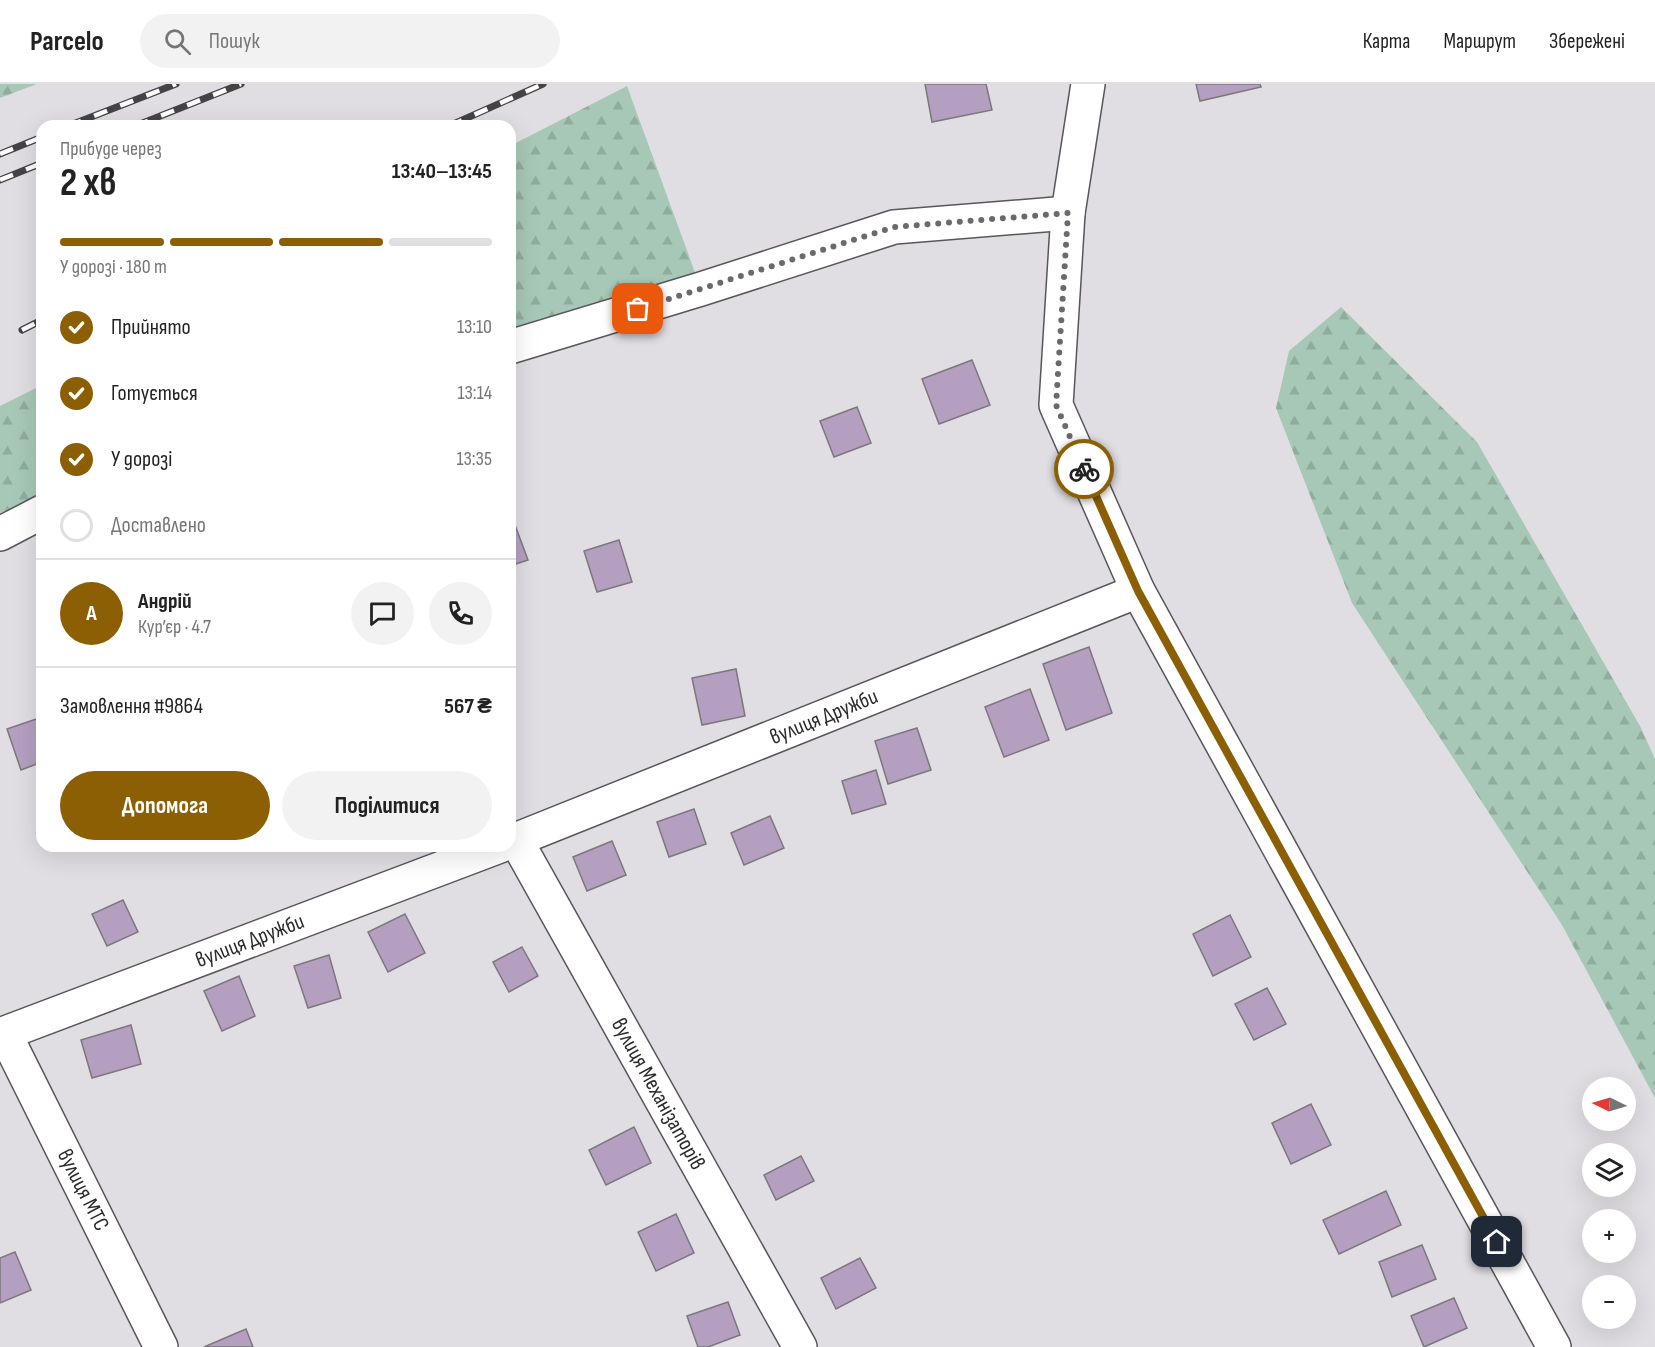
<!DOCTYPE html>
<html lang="uk">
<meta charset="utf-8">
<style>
body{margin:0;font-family:"Sofia Sans Condensed",sans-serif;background:#f2f2f2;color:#222;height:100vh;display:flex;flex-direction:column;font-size:22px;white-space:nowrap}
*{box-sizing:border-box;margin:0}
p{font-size:20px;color:#767676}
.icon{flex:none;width:33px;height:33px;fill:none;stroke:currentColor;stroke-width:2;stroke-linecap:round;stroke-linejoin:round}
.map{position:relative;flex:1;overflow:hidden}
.drawer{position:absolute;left:36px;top:36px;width:480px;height:732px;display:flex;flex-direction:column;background:#fff;border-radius:18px;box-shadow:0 6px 24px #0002}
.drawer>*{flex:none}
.needle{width:39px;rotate:275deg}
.tools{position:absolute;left:1582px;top:993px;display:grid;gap:12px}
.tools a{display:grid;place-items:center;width:54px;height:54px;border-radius:50%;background:#fff;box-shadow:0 6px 24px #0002;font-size:30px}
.pin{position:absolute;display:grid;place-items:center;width:51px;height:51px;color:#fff;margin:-26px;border-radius:12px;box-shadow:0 3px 9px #0006}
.courier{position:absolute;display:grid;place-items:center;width:60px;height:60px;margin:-30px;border:4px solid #8c5f04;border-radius:50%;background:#fff;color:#222;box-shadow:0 2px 8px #0007}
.summary em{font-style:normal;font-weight:700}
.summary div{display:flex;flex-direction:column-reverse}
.summary{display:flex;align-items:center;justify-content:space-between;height:102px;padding:0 24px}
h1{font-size:39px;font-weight:700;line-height:45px}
.bar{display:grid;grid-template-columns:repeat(4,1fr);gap:9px 6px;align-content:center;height:72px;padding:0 24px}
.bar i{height:8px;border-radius:4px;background:#e0e0e0}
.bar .current{background:#8c5f04}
.bar p{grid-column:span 4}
.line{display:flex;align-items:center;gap:15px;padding:0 24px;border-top:2px solid #e0e0e0}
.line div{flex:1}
.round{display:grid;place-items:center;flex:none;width:63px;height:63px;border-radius:32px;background:#f2f2f2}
ol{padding:0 24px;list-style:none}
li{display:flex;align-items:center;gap:18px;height:66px}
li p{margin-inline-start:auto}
li .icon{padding:6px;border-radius:50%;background:#8c5f04;color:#fff;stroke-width:4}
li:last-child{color:#767676}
li i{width:33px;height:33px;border:3px solid #e0e0e0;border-radius:50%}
.cta{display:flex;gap:12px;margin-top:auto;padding:12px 24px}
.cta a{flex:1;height:69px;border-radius:36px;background:#8c5f04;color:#fff;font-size:24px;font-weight:700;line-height:69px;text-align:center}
.cta a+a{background:#f2f2f2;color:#222}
header{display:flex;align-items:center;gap:36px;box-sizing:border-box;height:84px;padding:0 30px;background:#fff;border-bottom:2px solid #e0e0e0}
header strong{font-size:28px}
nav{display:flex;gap:33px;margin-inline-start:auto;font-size:21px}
.search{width:420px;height:54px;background:#f2f2f2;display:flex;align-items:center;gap:15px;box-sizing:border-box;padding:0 21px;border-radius:33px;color:#767676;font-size:22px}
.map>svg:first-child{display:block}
</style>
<header>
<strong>Parcelo</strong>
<div class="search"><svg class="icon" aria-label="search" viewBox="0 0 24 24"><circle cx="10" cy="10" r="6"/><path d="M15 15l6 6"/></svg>Пошук</div>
<nav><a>Карта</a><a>Маршрут</a><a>Збережені</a></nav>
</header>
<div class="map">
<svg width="1655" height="1263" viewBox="0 0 1655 1263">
<defs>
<pattern id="forest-firs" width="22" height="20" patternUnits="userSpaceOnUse" patternTransform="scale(1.5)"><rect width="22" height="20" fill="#a7c8b6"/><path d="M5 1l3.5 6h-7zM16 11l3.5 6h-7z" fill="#90ac9d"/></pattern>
</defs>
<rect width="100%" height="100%" fill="#e1dee3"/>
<g fill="url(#forest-firs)">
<polygon points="0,0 37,0 0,14"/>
<polygon points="627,2 701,205 510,263 510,62"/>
<polygon points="1341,223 1477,358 1640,642 1655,675 1655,1014 1562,841 1352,519 1276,324 1289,267"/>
<polygon points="42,301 42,428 0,450 0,322"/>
</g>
<g fill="#b49fc1" stroke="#7b787d" stroke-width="1.5">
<polygon points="925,0 986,0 992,26 932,38"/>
<polygon points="1196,0 1260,0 1261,3 1200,17"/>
<polygon points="972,276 990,321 939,340 922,295"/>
<polygon points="857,323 871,359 834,373 820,337"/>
<polygon points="512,433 528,476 510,482 510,434"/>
<polygon points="619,456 632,498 597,508 584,467"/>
<polygon points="1089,563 1112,629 1066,646 1043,580"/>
<polygon points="736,585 745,632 702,641 692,594"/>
<polygon points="1030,605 1049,656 1004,673 985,623"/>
<polygon points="42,633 42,678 21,686 7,645"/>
<polygon points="917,644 931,686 888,700 875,657"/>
<polygon points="876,686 886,720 852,730 842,697"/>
<polygon points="694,725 706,760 669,773 657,738"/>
<polygon points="770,732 784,764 744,781 731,749"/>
<polygon points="612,757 626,791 587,807 573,773"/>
<polygon points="123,816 138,848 107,862 92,830"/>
<polygon points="405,830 425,869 388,888 368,848"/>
<polygon points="1230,831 1251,873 1213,892 1193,850"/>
<polygon points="522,863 538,892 509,908 493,878"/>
<polygon points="329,871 341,914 308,924 294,882"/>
<polygon points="239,892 255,932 222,947 204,907"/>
<polygon points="1267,904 1286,940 1254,956 1235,920"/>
<polygon points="131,941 141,980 92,994 81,956"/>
<polygon points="1311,1020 1331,1061 1291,1080 1272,1039"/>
<polygon points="634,1043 651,1079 606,1101 589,1066"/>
<polygon points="801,1072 814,1097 776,1116 764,1091"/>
<polygon points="1386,1107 1401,1141 1339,1170 1323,1136"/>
<polygon points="676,1130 694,1169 656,1187 638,1148"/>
<polygon points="1422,1161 1436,1195 1392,1213 1379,1178"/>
<polygon points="15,1168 31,1206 0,1219 0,1174"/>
<polygon points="860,1174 876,1204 836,1225 821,1194"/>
<polygon points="1454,1214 1467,1244 1424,1263 1411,1232"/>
<polygon points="728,1218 740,1251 708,1263 698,1263 687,1232"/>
<polygon points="246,1245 253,1263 204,1263"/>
</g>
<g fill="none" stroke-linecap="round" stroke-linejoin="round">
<defs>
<g id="minor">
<polyline points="1088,0 1068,129 1056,321 1138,507 1554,1263"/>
<polyline points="510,263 701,205 894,143 1068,129"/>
<polyline points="0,450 42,428"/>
<polyline points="516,756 800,1263"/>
<polyline points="510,758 1138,507"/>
<polyline points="5,950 161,1263"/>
<polyline points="0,951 500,762"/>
</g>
</defs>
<use href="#minor" stroke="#58565a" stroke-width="36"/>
<use href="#minor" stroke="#fff" stroke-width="33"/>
<defs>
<g id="rail">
<polyline points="68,42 176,0"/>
<polyline points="135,42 241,0"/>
<polyline points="449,42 543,0"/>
<polyline points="0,70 42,53"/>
<polyline points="0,96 42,79"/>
<polyline points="22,246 42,236"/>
</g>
</defs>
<use href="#rail" stroke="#454346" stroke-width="7"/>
<use href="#rail" stroke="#fff" stroke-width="4.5" stroke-dasharray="14" stroke-linecap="butt"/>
</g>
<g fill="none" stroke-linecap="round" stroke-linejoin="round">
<polyline stroke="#6b696c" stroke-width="6" stroke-dasharray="0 10.8" points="638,225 894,143 1068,129 1056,321 1084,385"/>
<polyline stroke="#8c5f04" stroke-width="8" points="1084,385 1138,507 1497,1158"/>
</g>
<g text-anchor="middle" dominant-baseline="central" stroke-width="6" stroke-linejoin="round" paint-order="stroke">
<g font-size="22" fill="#2c2a2c" stroke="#fff">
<text transform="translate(824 633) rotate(-22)">вулиця Дружби</text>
<text transform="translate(250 857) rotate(-21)">вулиця Дружби</text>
<text transform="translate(658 1010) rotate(61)">вулиця Механізаторів</text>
<text transform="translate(83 1106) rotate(63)">вулиця МТС</text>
</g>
</g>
</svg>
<div class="tools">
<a><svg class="needle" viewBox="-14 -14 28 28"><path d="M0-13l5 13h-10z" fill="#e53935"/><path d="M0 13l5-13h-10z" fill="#767676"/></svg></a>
<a><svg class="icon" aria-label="layers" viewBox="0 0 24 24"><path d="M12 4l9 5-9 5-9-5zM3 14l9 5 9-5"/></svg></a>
<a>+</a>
<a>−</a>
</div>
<div class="pin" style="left:638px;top:225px;background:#ea580c"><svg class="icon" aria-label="bag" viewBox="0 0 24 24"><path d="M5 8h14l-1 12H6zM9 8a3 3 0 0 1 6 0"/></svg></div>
<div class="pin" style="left:1497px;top:1158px;background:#1f2937"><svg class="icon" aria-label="home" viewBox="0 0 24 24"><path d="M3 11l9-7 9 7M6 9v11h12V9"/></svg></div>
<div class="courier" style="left:1084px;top:385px"><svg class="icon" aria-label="bike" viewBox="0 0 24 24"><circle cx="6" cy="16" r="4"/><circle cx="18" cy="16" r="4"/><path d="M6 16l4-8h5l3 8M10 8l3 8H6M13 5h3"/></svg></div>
<section class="drawer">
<div class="summary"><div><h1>2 хв</h1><p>Прибуде через</p></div><em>13:40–13:45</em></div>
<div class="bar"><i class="current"></i><i class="current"></i><i class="current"></i><i></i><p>У дорозі · 180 m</p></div>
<ol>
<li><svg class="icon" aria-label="check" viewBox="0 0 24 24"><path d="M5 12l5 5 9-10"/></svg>Прийнято<p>13:10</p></li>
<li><svg class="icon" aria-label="check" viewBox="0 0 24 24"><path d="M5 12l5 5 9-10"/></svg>Готується<p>13:14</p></li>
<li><svg class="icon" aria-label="check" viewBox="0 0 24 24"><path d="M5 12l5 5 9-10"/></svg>У дорозі<p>13:35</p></li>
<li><i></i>Доставлено</li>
</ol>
<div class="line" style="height:108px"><b class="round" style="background:#8c5f04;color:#fff">А</b><div><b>Андрій</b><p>Кур’єр · 4.7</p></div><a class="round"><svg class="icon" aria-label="chat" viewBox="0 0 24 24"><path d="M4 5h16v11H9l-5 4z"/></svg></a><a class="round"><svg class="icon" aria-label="phone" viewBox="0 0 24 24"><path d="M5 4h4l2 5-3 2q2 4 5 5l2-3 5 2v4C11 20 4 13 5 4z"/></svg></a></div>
<div class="line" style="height:78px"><div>Замовлення #9864</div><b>567 ₴</b></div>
<div class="cta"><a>Допомога</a><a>Поділитися</a></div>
</section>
</div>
